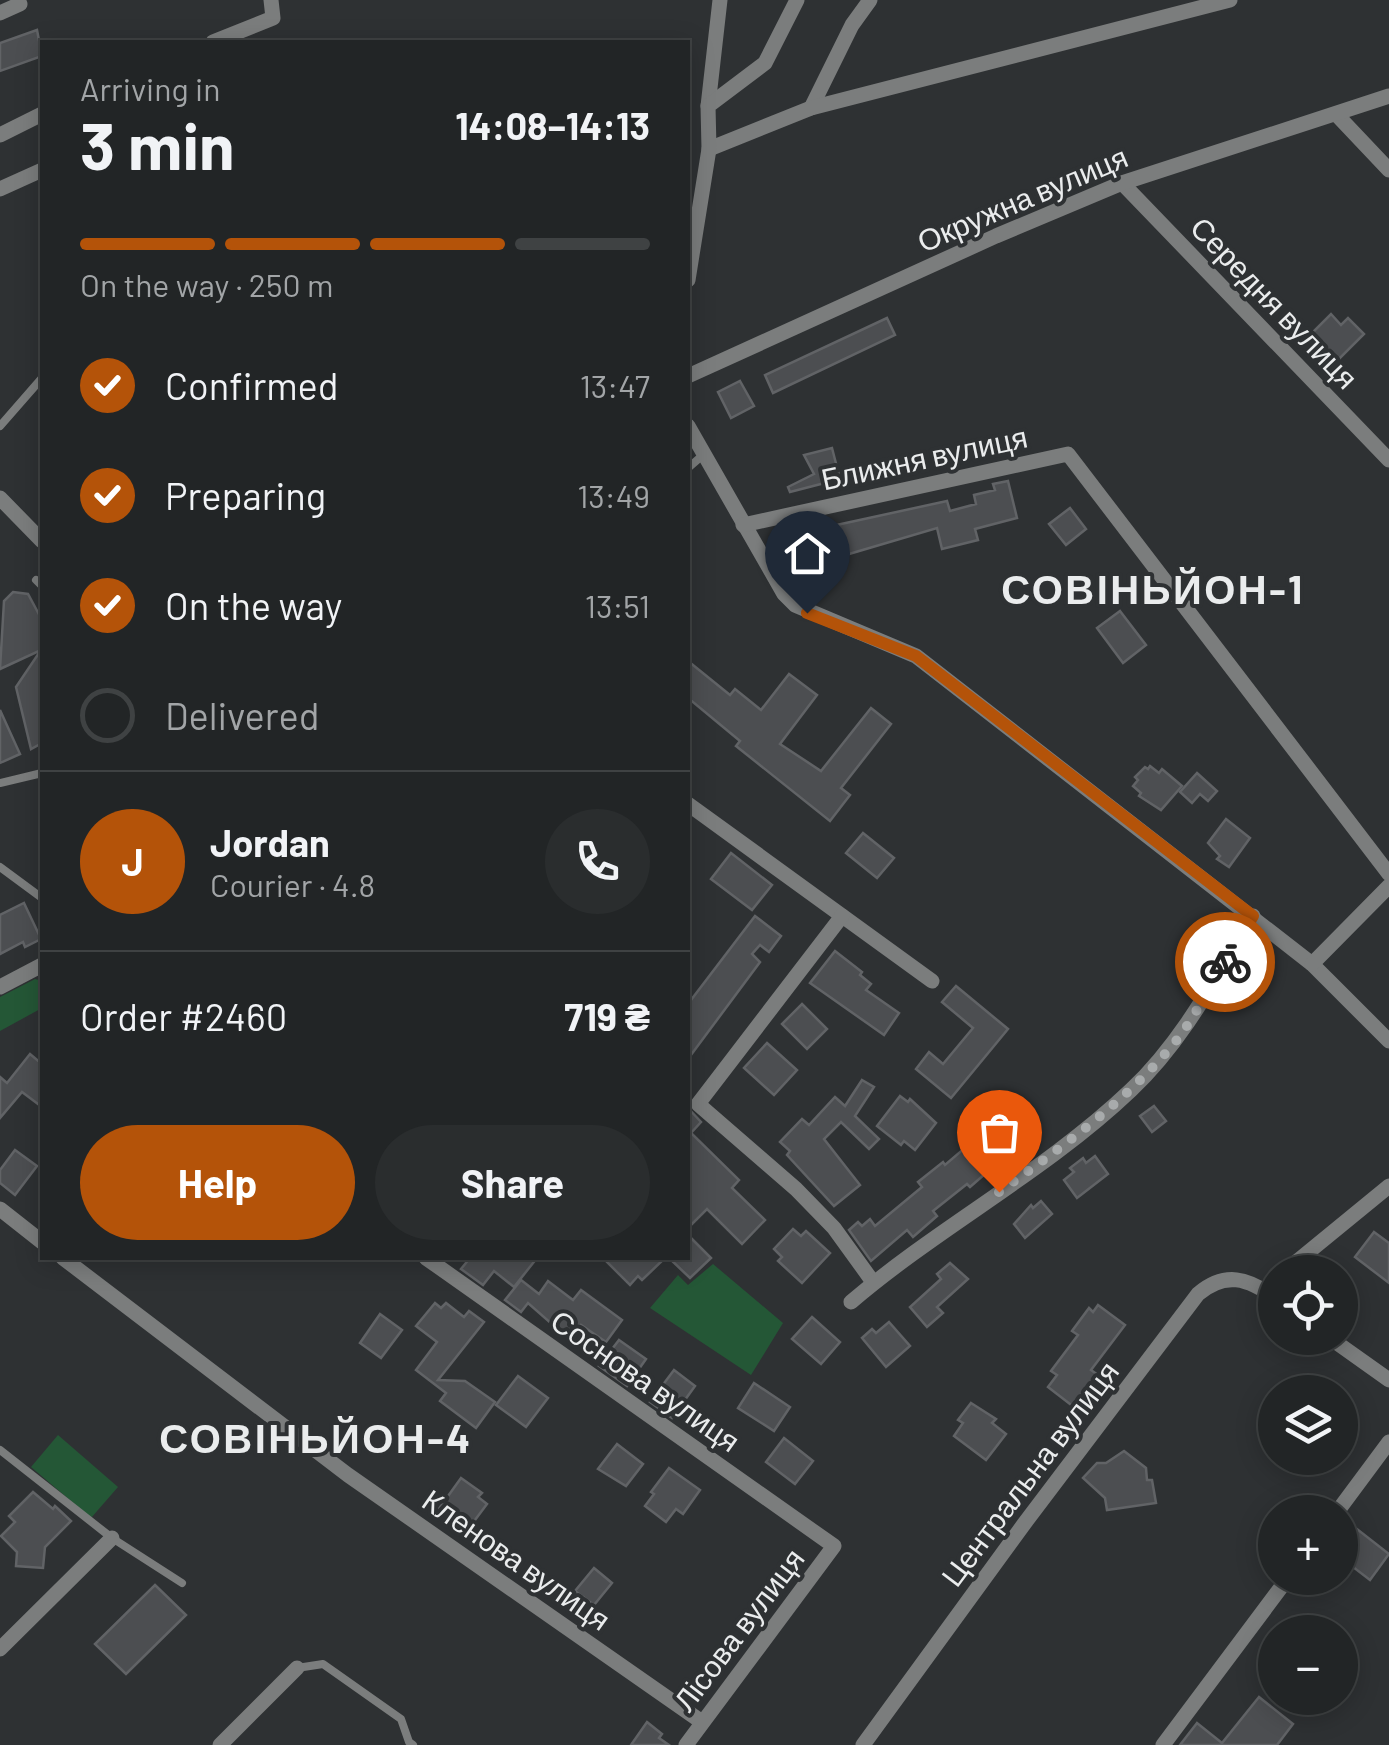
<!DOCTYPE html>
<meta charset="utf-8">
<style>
body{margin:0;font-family:Barlow,sans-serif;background:#2a2d2e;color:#f1f3f6;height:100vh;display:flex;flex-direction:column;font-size:38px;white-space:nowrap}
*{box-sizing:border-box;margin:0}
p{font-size:32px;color:#a2a5a7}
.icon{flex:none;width:55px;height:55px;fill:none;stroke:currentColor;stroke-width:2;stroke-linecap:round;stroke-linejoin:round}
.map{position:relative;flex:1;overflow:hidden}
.side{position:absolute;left:40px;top:40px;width:650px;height:1220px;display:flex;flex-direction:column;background:#222526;border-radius:0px;box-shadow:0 5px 25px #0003,0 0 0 2px #3f4243}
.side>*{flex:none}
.controls{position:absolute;left:1258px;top:1255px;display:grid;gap:20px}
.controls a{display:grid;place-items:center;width:100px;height:100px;border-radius:50%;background:#222526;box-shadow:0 5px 25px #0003,0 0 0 2px #3f4243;font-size:50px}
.pin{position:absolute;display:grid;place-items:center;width:85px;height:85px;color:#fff;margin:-102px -42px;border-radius:50% 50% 50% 0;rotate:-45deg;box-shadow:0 0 10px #0007}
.pin .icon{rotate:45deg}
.courier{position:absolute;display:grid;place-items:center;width:100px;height:100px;margin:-50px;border:8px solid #b45309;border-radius:50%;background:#fff;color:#222;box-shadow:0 2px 12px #0007}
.head em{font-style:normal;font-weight:700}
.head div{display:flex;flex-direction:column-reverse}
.head{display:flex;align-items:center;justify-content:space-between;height:170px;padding:0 40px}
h1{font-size:65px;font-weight:700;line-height:75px}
.bar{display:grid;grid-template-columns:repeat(4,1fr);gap:15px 10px;align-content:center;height:120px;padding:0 40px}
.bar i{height:12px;border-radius:8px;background:#3f4243}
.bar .selected{background:#b45309}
.bar p{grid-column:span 4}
.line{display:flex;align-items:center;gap:25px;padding:0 40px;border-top:2px solid #3f4243}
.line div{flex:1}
.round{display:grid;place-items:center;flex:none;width:105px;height:105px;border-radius:52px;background:#2a2d2e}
ol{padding:0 40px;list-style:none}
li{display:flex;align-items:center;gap:30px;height:110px}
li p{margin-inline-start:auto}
li .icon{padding:10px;border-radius:50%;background:#b45309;color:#fff;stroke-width:4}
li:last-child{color:#a2a5a7}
li i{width:55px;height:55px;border:5px solid #3f4243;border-radius:50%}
.cta{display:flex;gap:20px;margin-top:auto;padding:20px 40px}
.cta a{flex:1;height:115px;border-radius:60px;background:#b45309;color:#fff;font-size:40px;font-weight:700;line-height:115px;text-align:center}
.cta a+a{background:#2a2d2e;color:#f1f3f6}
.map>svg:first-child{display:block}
</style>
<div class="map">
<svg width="1389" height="1745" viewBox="0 0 1389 1745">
<rect width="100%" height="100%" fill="#2e3133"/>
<g fill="#245736">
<polygon points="35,979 42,981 42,1008 0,1031 0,997"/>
<polygon points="713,1264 783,1323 751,1375 650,1308 678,1275 688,1285"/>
<polygon points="58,1435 118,1487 91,1518 31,1467"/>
</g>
<g fill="#4c4e51" stroke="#616366" stroke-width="2.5">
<polygon points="37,30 42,56 0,71 0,43"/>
<polygon points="1331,314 1341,325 1348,318 1364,334 1335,363 1309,336"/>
<polygon points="887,318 895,335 773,393 765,375"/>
<polygon points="740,381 754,406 731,418 718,392"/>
<polygon points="832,448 840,479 790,492 788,487 814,474 804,455"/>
<polygon points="1008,481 1017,518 975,529 978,540 942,549 937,528 822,562 824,573 800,579 793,547 835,538 832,526 947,501 950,511 976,504 974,495 995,490 993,484"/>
<polygon points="1070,508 1086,529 1066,545 1049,524"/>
<polygon points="13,592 28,594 42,620 42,743 31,749 16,687 41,650 0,669 4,601"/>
<polygon points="1120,611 1146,645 1123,663 1097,628"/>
<polygon points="688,661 730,695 735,689 761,710 789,674 817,695 780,744 821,771 871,708 891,724 841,788 850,795 830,821 736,746 740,741 688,698"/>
<polygon points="0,710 20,754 0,763"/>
<polygon points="1150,766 1159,773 1162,769 1182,786 1161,810 1139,796 1141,793 1133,786 1138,780 1135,777 1145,767 1148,769"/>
<polygon points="1197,773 1217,791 1208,801 1200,794 1192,803 1180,792"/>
<polygon points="1226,819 1250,838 1229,867 1217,859 1220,856 1208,843"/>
<polygon points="863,833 894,858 877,878 846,853"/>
<polygon points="731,853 772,885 752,910 711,879"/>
<polygon points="24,903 41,939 25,947 23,942 0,954 0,915"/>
<polygon points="755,916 781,936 769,952 760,945 752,954 760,962 688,1059 688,1004"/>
<polygon points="835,951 862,972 860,975 871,984 866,990 899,1013 884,1035 810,983"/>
<polygon points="956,986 1008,1029 951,1098 916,1069 929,1052 943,1064 973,1028 942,1002"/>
<polygon points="802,1004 827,1029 807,1049 782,1024"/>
<polygon points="767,1043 797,1070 774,1095 744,1068"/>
<polygon points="30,1054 42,1064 42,1107 22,1092 0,1118 0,1077 7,1083"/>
<polygon points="862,1080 874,1087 855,1116 879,1139 869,1149 841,1122 824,1139 860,1185 834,1206 787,1155 790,1151 780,1142 802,1119 809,1125 835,1097 845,1106"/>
<polygon points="900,1096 908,1102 910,1099 936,1123 915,1150 904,1141 901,1145 877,1126"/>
<polygon points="1154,1106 1166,1121 1152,1132 1140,1116"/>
<polygon points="688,1108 701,1122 691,1133 739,1180 732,1188 765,1220 742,1244 707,1209 688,1228"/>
<polygon points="973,1141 994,1166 970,1187 967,1184 933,1211 937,1216 913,1237 907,1230 871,1261 849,1230 858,1222 862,1226 870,1219 875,1226 922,1187 918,1182 943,1162 945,1165"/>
<polygon points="15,1150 37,1166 15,1195 0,1183 0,1170"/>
<polygon points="1095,1156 1108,1174 1077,1198 1064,1180 1074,1172 1070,1168 1083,1158 1086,1163"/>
<polygon points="1041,1201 1052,1214 1025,1238 1014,1224 1031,1205 1033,1208"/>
<polygon points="793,1229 801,1236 806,1231 830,1253 802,1283 778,1261 782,1257 774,1249"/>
<polygon points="1374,1232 1389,1243 1389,1283 1355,1257"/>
<polygon points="688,1235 711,1258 690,1278 669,1258 688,1258"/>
<polygon points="470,1258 537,1258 514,1287 494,1271 483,1285 461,1269"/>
<polygon points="603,1258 665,1258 642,1280 638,1276 630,1285"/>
<polygon points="950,1263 968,1279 937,1307 943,1313 927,1327 910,1307 941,1279 937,1274"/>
<polygon points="521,1280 539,1294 548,1281 573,1300 581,1290 622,1320 606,1342 581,1325 570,1340 528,1303 521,1312 505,1300"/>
<polygon points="435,1303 441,1308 446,1303 464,1317 469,1311 484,1322 438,1380 465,1381 495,1402 476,1428 440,1401 446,1393 416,1370 437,1342 416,1326"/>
<polygon points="1098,1305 1125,1325 1091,1370 1098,1375 1086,1391 1091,1395 1079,1411 1048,1387 1057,1375 1051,1371 1078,1335 1072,1331 1089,1308 1093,1312"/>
<polygon points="380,1314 402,1330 381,1358 360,1343"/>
<polygon points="812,1317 840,1342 821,1364 792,1339"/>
<polygon points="889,1322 910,1346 886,1367 862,1338 872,1329 876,1333"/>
<polygon points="619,1340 646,1359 627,1386 599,1366"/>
<polygon points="674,1370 695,1386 672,1418 650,1402"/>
<polygon points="518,1376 548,1398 526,1427 496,1405"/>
<polygon points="754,1383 790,1407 774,1431 738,1408"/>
<polygon points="971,1403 996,1419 992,1423 1006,1434 986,1460 954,1436 963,1423 958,1420"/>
<polygon points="784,1438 813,1461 795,1484 766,1462"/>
<polygon points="617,1444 643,1464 626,1486 598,1469"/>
<polygon points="1124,1451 1146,1468 1147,1480 1152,1480 1156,1503 1107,1510 1105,1498 1083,1478 1097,1463 1106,1463"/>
<polygon points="669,1468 700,1490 683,1514 676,1509 666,1522 645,1506 654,1494 651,1492"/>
<polygon points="461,1478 482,1493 478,1497 487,1504 469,1528 460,1522 458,1525 438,1510"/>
<polygon points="33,1492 53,1509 55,1506 71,1521 45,1547 43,1568 16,1566 17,1552 1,1536 15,1522 9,1516"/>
<polygon points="1353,1526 1389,1554 1370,1580 1340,1557 1340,1543"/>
<polygon points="594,1568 612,1583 594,1605 575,1591"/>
<polygon points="155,1585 186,1615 126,1674 95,1644"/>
<polygon points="1259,1697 1293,1724 1277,1745 1180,1745 1197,1723 1222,1743"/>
<polygon points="647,1722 662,1734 659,1738 669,1745 631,1745"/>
</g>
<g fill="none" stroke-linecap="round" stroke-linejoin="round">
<g stroke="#7b7d7d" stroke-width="8">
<polyline points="0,426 42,378"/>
<polyline points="688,468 703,455"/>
<polyline points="36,580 42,586"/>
<polyline points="0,783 42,773"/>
<polyline points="0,867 42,898"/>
<polyline points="0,1450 112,1538 182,1583"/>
<polyline points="297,1668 323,1664 401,1719 409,1742 413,1745"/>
</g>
<g stroke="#7b7d7d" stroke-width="15">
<polyline points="0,13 20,4"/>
<polyline points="213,42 273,18 271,0"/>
<polyline points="708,106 720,0"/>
<polyline points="811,108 852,25 870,0"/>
<polyline points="1336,114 1389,170"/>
<polyline points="0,135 42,114"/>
<polyline points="709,149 811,108 1230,0"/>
<polyline points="1122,183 1389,460"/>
<polyline points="0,189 42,170"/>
<polyline points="688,280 709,149 708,106 765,63 797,0"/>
<polyline points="688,376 996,236 1122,183 1389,96"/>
<polyline points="688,426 784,594 795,605 916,656 1312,964 1389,1041"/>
<polyline points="0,498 42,541"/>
<polyline points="743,525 1068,454 1389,874"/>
<polyline points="688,804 932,981"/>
<polyline points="842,916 698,1104 796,1189 834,1228 873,1282"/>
<polyline points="1312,964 1389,886"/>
<polyline points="0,987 42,965"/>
<polyline points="0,1209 42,1242"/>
<polyline points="63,1258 348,1475 702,1722"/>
<polyline points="426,1258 834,1546 686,1745"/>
<polyline points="1284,1272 1389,1186"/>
<path d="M851,1302C940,1226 1046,1171 1131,1090C1183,1041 1216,977 1253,916"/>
<polyline points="1330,1338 1389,1380"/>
<polyline points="1337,1512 1389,1442"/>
<polyline points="0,1649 112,1538"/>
<polyline points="220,1745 297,1668"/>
<path d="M863,1745L1024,1524L1198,1294C1225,1271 1248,1278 1275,1298"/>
<polyline points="1163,1745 1288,1578"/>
</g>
</g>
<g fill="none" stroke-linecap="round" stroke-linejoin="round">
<path stroke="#a8abac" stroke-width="10" stroke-dasharray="0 18" d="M999,1192C1063,1146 1126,1102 1176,1041C1195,1017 1209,987 1225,962"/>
<polyline stroke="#b45309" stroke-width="12" points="807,613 916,656 1253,916 1225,962"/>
</g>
<g text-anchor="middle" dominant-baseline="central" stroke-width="8" stroke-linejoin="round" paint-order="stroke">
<g font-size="30" fill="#eaeced" stroke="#2e3133">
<text transform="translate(1022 198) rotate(-23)">Окружна вулиця</text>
<text transform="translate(1275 302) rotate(46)">Середня вулиця</text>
<text transform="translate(924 457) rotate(-12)">Ближня вулиця</text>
<text transform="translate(646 1380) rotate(35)">Соснова вулиця</text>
<text transform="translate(1029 1473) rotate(-53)">Центральна вулиця</text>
<text transform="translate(517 1559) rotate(35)">Кленова вулиця</text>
<text transform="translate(738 1629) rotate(-53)">Лісова вулиця</text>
</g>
<g font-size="40" font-weight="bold" letter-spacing="2.5" fill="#eaeced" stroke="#2e3133">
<text x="1153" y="588">СОВІНЬЙОН-1</text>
<text x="316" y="1437">СОВІНЬЙОН-4</text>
</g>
</g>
</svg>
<div class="controls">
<a><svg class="icon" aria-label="locate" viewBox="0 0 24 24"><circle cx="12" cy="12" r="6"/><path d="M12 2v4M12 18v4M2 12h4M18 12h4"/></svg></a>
<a><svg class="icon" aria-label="layers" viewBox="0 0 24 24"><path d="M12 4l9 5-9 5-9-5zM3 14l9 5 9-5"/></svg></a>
<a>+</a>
<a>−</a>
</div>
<div class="pin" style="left:999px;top:1192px;background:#ea580c"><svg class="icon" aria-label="bag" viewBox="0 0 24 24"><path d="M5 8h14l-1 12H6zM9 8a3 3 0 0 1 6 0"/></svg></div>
<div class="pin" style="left:807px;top:613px;background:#1f2937"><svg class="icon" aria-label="home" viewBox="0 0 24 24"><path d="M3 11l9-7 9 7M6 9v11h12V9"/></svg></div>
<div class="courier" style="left:1225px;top:962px"><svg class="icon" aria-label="bike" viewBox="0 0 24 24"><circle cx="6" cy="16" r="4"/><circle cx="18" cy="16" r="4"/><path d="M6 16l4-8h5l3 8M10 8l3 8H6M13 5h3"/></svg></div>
<section class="side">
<div class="head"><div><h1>3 min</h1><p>Arriving in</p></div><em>14:08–14:13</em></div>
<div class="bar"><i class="selected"></i><i class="selected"></i><i class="selected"></i><i></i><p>On the way · 250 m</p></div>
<ol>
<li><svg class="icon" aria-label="check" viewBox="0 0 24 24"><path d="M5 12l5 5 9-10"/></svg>Confirmed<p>13:47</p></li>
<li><svg class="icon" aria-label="check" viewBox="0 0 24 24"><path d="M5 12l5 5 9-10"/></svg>Preparing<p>13:49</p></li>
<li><svg class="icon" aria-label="check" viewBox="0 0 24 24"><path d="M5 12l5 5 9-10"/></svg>On the way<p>13:51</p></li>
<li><i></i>Delivered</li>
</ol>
<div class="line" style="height:180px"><b class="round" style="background:#b45309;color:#fff">J</b><div><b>Jordan</b><p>Courier · 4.8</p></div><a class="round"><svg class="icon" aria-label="phone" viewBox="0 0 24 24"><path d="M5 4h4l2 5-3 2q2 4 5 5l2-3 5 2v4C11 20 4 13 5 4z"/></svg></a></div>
<div class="line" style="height:130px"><div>Order #2460</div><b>719 ₴</b></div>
<div class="cta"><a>Help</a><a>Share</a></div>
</section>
</div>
